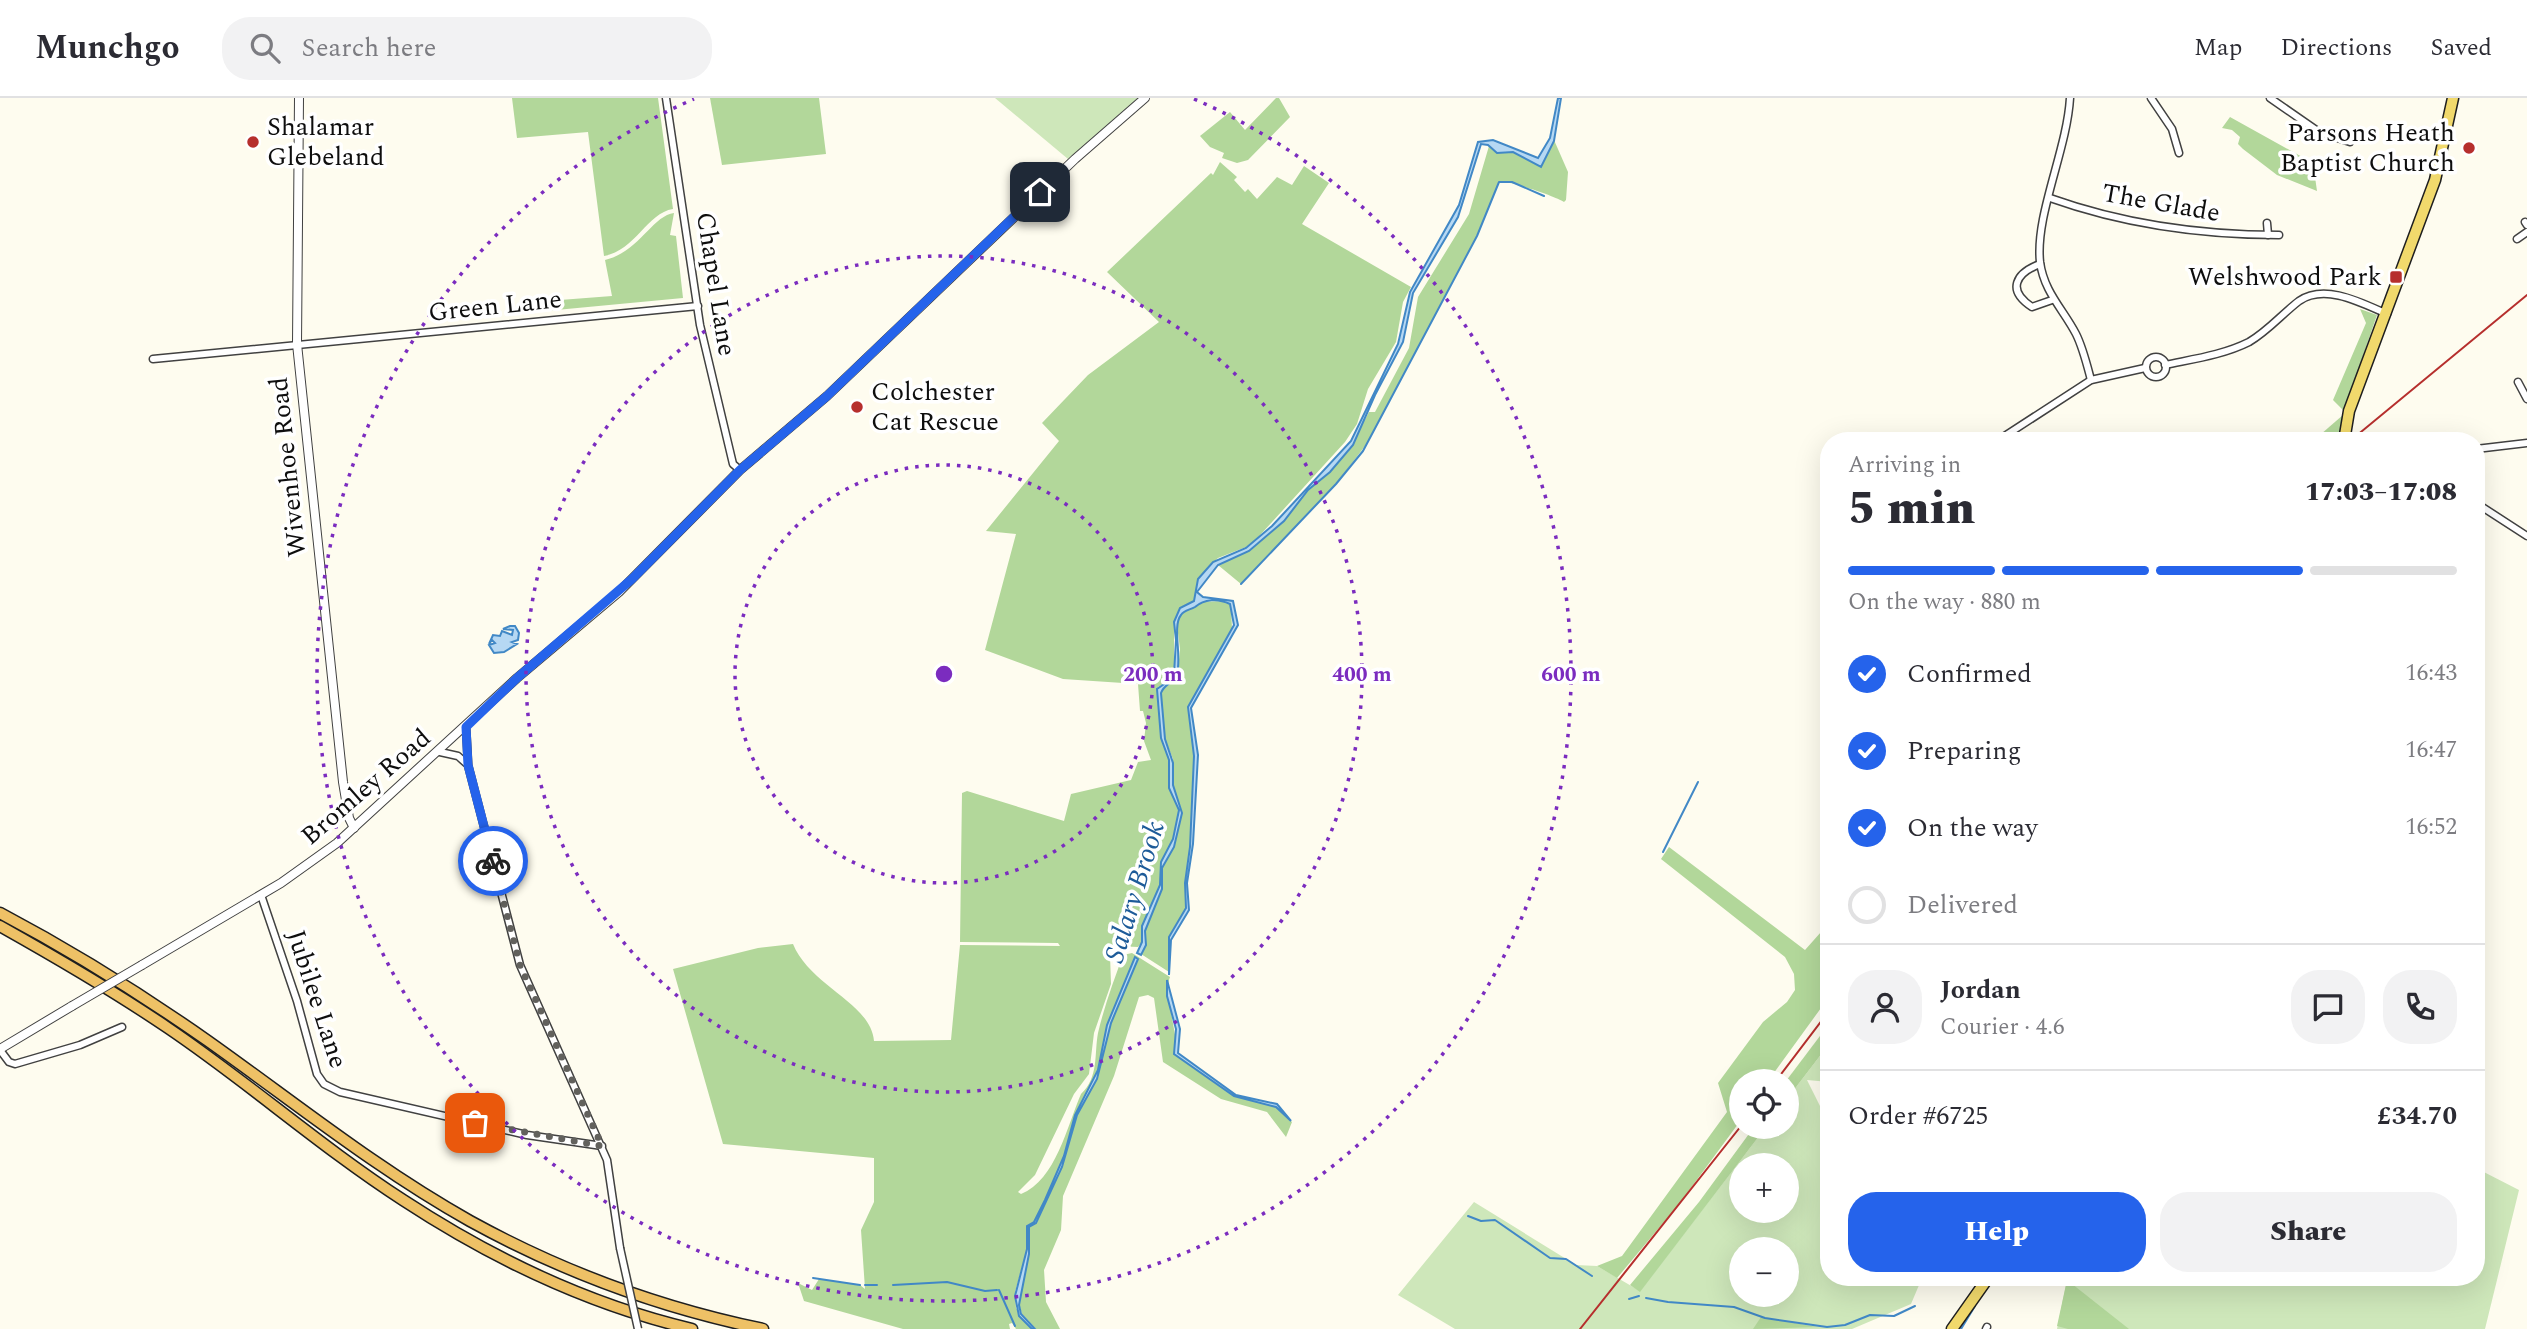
<!DOCTYPE html>
<meta charset="utf-8">
<style>
body{margin:0;font-family:Spectral,serif;background:#f2f2f3;color:#2b2b33;height:100vh;display:flex;flex-direction:column;font-size:26px;white-space:nowrap}
*{box-sizing:border-box;margin:0}
p{font-size:23px;color:#7c7c81}
.icon{flex:none;width:38px;height:38px;fill:none;stroke:currentColor;stroke-width:2;stroke-linecap:round;stroke-linejoin:round}
.map{position:relative;flex:1;overflow:hidden}
.details{position:absolute;left:1820px;top:334px;width:665px;height:854px;display:flex;flex-direction:column;background:#fff;border-radius:28px;box-shadow:0 7px 28px #0002}
.details>*{flex:none}
.buttons{position:absolute;left:1729px;top:971px;display:grid;gap:14px}
.buttons a{display:grid;place-items:center;width:70px;height:70px;border-radius:50%;background:#fff;box-shadow:0 7px 28px #0002;font-size:35px}
.pin{position:absolute;display:grid;place-items:center;width:60px;height:60px;color:#fff;margin:-30px;border-radius:14px;box-shadow:0 4px 10px #0006}
.courier{position:absolute;display:grid;place-items:center;width:70px;height:70px;margin:-35px;border:5px solid #2563eb;border-radius:50%;background:#fff;color:#222;box-shadow:0 2px 9px #0007}
.overview em{font-style:normal;font-weight:800}
.overview div{display:flex;flex-direction:column-reverse}
.overview{display:flex;align-items:center;justify-content:space-between;height:119px;padding:0 28px}
h1{font-size:46px;font-weight:800;line-height:52px}
.bar{display:grid;grid-template-columns:repeat(4,1fr);gap:10px 7px;align-content:center;height:84px;padding:0 28px}
.bar i{height:9px;border-radius:5px;background:#e1e1e2}
.bar .current{background:#2563eb}
.bar p{grid-column:span 4}
.line{display:flex;align-items:center;gap:18px;padding:0 28px;border-top:2px solid #e1e1e2}
.line div{flex:1}
.round{display:grid;place-items:center;flex:none;width:74px;height:74px;border-radius:28px;background:#f2f2f3}
ol{padding:0 28px;list-style:none}
li{display:flex;align-items:center;gap:21px;height:77px}
li p{margin-inline-start:auto}
li .icon{padding:7px;border-radius:50%;background:#2563eb;color:#fff;stroke-width:4}
li:last-child{color:#7c7c81}
li i{width:38px;height:38px;border:4px solid #e1e1e2;border-radius:50%}
.button{display:flex;gap:14px;margin-top:auto;padding:14px 28px}
.button a{flex:1;height:80px;border-radius:28px;background:#2563eb;color:#fff;font-size:28px;font-weight:800;line-height:80px;text-align:center}
.button a+a{background:#f2f2f3;color:#2b2b33}
header{display:flex;align-items:center;gap:42px;box-sizing:border-box;height:98px;padding:0 35px;background:#fff;border-bottom:2px solid #e1e1e2}
header strong{font-size:33px}
nav{display:flex;gap:38px;margin-inline-start:auto;font-size:24px}
.search{width:490px;height:63px;background:#f2f2f3;display:flex;align-items:center;gap:18px;box-sizing:border-box;padding:0 24px;border-radius:28px;color:#7c7c81;font-size:26px}
.map>svg:first-child{display:block}
</style>
<header>
<strong>Munchgo</strong>
<div class="search"><svg class="icon" aria-label="search" viewBox="0 0 24 24"><circle cx="10" cy="10" r="6"/><path d="M15 15l6 6"/></svg>Search here</div>
<nav><a>Map</a><a>Directions</a><a>Saved</a></nav>
</header>
<div class="map">
<svg width="2527" height="1231" viewBox="0 0 2527 1231">
<rect width="100%" height="100%" fill="#fefcef"/>
<g fill="#cee7ba" fill-rule="evenodd">
<polygon points="995,0 1138,0 1068,61"/>
<path d="M1829,946V984L1807,982L1829,1026V1180H1922L1911,1206L1852,1231H1455L1398,1197L1474,1104L1576,1167L1597,1168L1640,1193L1766,1029H1787V1001ZM1741,1068H1787V1113H1741ZM1741,1152H1787V1197H1741Z"/>
<polygon points="2476,1070 2519,1092 2485,1231 2057,1231 2067,1182 2072,1180 2476,1180"/>
</g>
<g fill="#b2d79a">
<path d="M512,0H658L673,111C647,115 636,152 604,158L588,34L517,40Z"/>
<polygon points="710,0 819,0 826,56 722,67"/>
<polygon points="1276,0 1279,0 1290,19 1248,62 1237,65 1222,60 1224,55 1210,49 1200,38 1230,14 1245,32"/>
<polygon points="2230,19 2313,65 2317,93 2277,77 2243,51 2238,46 2240,39 2232,32 2222,30"/>
<path d="M1554,42L1568,74L1566,102L1564,104C1555,98 1508,82 1499,84L1477,138L1368,344L1336,386L1241,486L1218,467L1249,453L1284,423L1308,392L1348,354L1369,314H1375L1409,250L1418,199L1469,116L1489,48L1497,55L1513,54L1541,68Z"/>
<path d="M1220,64L1237,79L1234,82L1245,94L1248,91L1257,101L1277,79L1292,87L1304,68L1329,85L1302,126L1411,189L1403,204L1396,244L1368,291L1357,326L1345,344L1251,447L1218,460L1205,473L1198,481L1194,503L1180,510L1174,536V576L1170,582L1158,589L1157,595L1161,640L1169,662L1171,693L1179,711L1173,741L1160,772V787L1142,828V844L1138,849L1115,848L1110,857L1111,886L1094,935L1089,976L1074,996L1035,1077L1018,1094L1021,1096C1056,1082 1067,1028 1081,996C1099,979 1094,957 1098,935C1104,909 1114,882 1123,857L1132,855L1170,879C1164,892 1177,939 1178,957L1234,998L1277,1009L1292,1024L1286,1039L1267,1014L1221,1001L1163,964L1154,900L1148,897L1139,899L1114,978L1063,1098L1061,1132L1044,1172L1046,1204L1060,1231H1036L1022,1216L1019,1206L1029,1156L1030,1128L1036,1125L1062,1069L1077,1017L1097,981L1111,924L1138,862L1135,859L1107,927L1098,972L1075,1017L1064,1058L1045,1102L1034,1124L1027,1128V1151L1015,1194L1016,1210L1032,1231H1016L1012,1225L1009,1226L1010,1231H903L804,1203L798,1185L812,1192L819,1181L860,1187L865,1191L861,1132L874,1104V1060L723,1046L673,871L758,850L793,846C810,888 871,905 874,943L951,942L960,847L1060,848L1058,845L960,844L962,695L967,693L1064,723L1071,696L1131,682L1138,664L1151,662L1144,643L1146,625L1143,613H1140L1138,586L1063,581L985,552L1016,436L986,433L1059,343L1042,325L1088,277L1159,224L1107,174L1211,75L1213,77Z"/>
<path d="M674,115L670,137L676,138L683,200L535,214L534,204L612,198L605,162C639,154 652,118 674,115Z"/>
<polygon points="2360,211 2377,217 2344,313 2333,302 2366,225"/>
<polygon points="2343,317 2339,343 2313,343"/>
<polygon points="1224,503 1231,507 1232,531 1188,609 1195,664 1190,749 1185,785 1186,810 1169,839 1169,874 1141,856 1146,847 1145,833 1163,786 1162,770 1176,742 1182,715 1173,687 1173,661 1165,641 1161,592 1171,585 1178,573 1180,551 1177,527 1181,516 1198,504"/>
<polygon points="1669,749 1805,852 1829,825 1829,899 1768,983 1741,984 1741,1022 1679,1106 1617,1180 1597,1168 1622,1158 1727,1014 1718,985 1763,924 1787,904 1795,892 1794,876 1785,859 1661,761"/>
<polygon points="1829,926 1829,946 1787,1001 1786,983"/>
<polygon points="1754,1029 1766,1029 1640,1194 1630,1187 1699,1104"/>
<polygon points="2067,1182 2129,1231 2068,1231 2057,1228"/>
<polygon points="1761,1219 1817,1229 1823,1229 1753,1231"/>
</g>
<g fill="#b6d8f3" stroke="#4188c6" stroke-width="2">
<path d="M1558,0H1561L1554,43L1541,69L1513,54L1497,55L1488,47L1481,46L1458,119L1413,195L1403,244L1375,297L1353,347L1330,374L1308,392L1284,423L1249,453L1218,467L1197,494L1203,499L1233,503L1238,527L1191,610L1198,657L1193,746L1187,785L1189,812L1171,842L1169,877V839L1186,810L1185,785L1190,749L1194,658L1188,609L1234,527L1230,506C1218,500 1204,501 1195,509C1190,512 1184,512 1181,517C1172,528 1182,559 1177,575C1174,585 1164,586 1161,595L1165,641L1173,665V687L1182,715L1174,749L1162,770V791L1145,833L1146,847L1141,857L1137,855L1142,844V828L1160,787L1161,764L1173,741L1179,712L1169,690V662L1161,640L1157,591L1170,582L1174,576L1176,542L1174,524L1180,510L1194,503L1198,481L1213,464L1246,450L1272,428L1351,343L1398,246L1410,194L1459,107L1478,44L1493,42L1538,60L1550,40Z"/>
<polygon points="510,528 515,528 519,535 518,542 512,544 517,546 504,554 494,555 489,547 495,545 492,542 489,546 493,537 500,538 502,533 512,537 513,532 503,531"/>
<polygon points="1135,859 1138,861 1111,925 1097,981 1077,1017 1062,1069 1036,1125 1029,1129 1029,1156 1019,1207 1021,1216 1035,1231 1032,1231 1019,1218 1015,1198 1027,1151 1027,1128 1034,1124 1045,1102 1064,1058 1075,1017 1098,972 1107,927"/>
<polygon points="1167,882 1180,931 1178,955 1236,997 1277,1006 1291,1023 1276,1009 1234,998 1174,956 1176,931 1167,898"/>
</g>
<g fill="none" stroke-linecap="round" stroke-linejoin="round">
<g stroke="#4188c6" stroke-width="2">
<polyline points="1241,486 1336,386 1363,353 1477,138 1499,84 1512,84 1544,98"/>
<polyline points="1663,754 1698,684"/>
<polyline points="1468,1118 1481,1123 1495,1122 1550,1160 1566,1161 1592,1178"/>
<polyline points="813,1180 860,1187"/>
<polyline points="865,1187 877,1187"/>
<polyline points="893,1187 947,1184 985,1193 997,1192"/>
<polyline points="999,1192 1015,1228"/>
<polyline points="1646,1200 1668,1204 1734,1209 1765,1220 1827,1229 1845,1227 1870,1217 1894,1218 1915,1208"/>
<polyline points="1629,1201 1639,1198"/>
<polyline points="1961,1231 1975,1208"/>
</g>
<defs>
<g id="minor">
<polyline points="666,0 700,227 733,366 740,372"/>
<path d="M2070,0C2067,52 2035,117 2040,164C2044,194 2063,211 2076,236C2083,250 2087,267 2091,282"/>
<polyline points="2151,0 2172,31 2179,55"/>
<polyline points="2270,0 2319,34 2350,44 2354,37"/>
<path d="M2050,100C2123,126 2202,137 2279,137"/>
<polyline points="2525,124 2527,127"/>
<polyline points="2267,125 2268,137"/>
<polyline points="2517,141 2527,134"/>
<path d="M2040,166C2016,175 2006,192 2032,209L2052,202"/>
<circle cx="2156" cy="269" r="10"/>
<polyline points="153,261 698,208"/>
<path d="M2165,267C2193,261 2223,257 2249,244C2268,233 2282,216 2299,203C2325,185 2362,205 2387,216"/>
<polyline points="2518,284 2527,301"/>
<polyline points="1997,343 2091,282 2145,270"/>
<polyline points="2476,351 2527,345"/>
<polyline points="2476,405 2527,438"/>
<polyline points="466,629 468,665"/>
<polyline points="440,654 458,658 468,667 520,867 607,1062 620,1150"/>
<polyline points="261,797 297,903 317,976 324,986 340,994 527,1037 602,1048"/>
<polyline points="0,952 9,964 15,966 80,947 122,929"/>
<polyline points="1986,1231 1987,1229"/>
</g>
<g id="tertiary">
<polyline points="299,0 297,246 343,684 349,720 354,730"/>
<polyline points="142,867 281,785 337,745 517,580 619,494 740,372 827,298 1075,61 1145,0"/>
<polyline points="0,951 72,908"/>
</g>
<g id="primary">
<polyline points="2344,343 2349,313 2435,82 2453,0"/>
<polyline points="1952,1231 1988,1180"/>
</g>
<g id="trunk">
<path d="M0,815C72,853 141,896 208,943C294,1004 377,1071 470,1123C561,1173 661,1210 763,1231"/>
<path d="M0,828C57,860 114,893 168,930C248,984 321,1049 403,1102C490,1159 590,1207 692,1231"/>
</g>
</defs>
<use href="#minor" stroke="#414141" stroke-width="9"/>
<use href="#tertiary" stroke="#414141" stroke-width="10"/>
<use href="#primary" stroke="#1f1f1f" stroke-width="13"/>
<use href="#trunk" stroke="#1f1f1f" stroke-width="13"/>
<use href="#minor" stroke="#fff" stroke-width="6"/>
<use href="#tertiary" stroke="#fff" stroke-width="8"/>
<use href="#primary" stroke="#f1d96c" stroke-width="10"/>
<use href="#trunk" stroke="#eec166" stroke-width="10"/>
<g stroke="#b62f2d" stroke-width="2">
<polyline points="2350,343 2527,197"/>
<polyline points="1775,984 1829,913"/>
<polyline points="1580,1231 1741,1028"/>
</g>
<defs>
<polyline id="minor-bridge" points="620,1150 638,1231"/>
<polyline id="tertiary-bridge" points="72,908 142,867"/>
</defs>
<use href="#minor-bridge" stroke="#414141" stroke-width="9" stroke-linecap="butt"/>
<use href="#tertiary-bridge" stroke="#414141" stroke-width="10" stroke-linecap="butt"/>
<use href="#minor-bridge" stroke="#fff" stroke-width="6"/>
<use href="#tertiary-bridge" stroke="#fff" stroke-width="8"/>
</g>
<g fill="none" stroke-linecap="round" stroke-linejoin="round">
<polyline stroke="#62615d" stroke-width="7" stroke-dasharray="0 12.6" points="475,1025 602,1048 520,867 493,763"/>
<polyline stroke="#2563eb" stroke-width="9" points="493,763 468,667 466,629 517,580 632,481 740,372 827,298 1040,94"/>
</g>
<g fill="none" stroke="#7b2cbf" stroke-width="3.5" stroke-dasharray="3.5 7">
<circle cx="944" cy="576" r="209"/>
<circle cx="944" cy="576" r="418"/>
<path d="M1194 1A627 627 0 1 1 694 1"/>
</g>
<g fill="#b62f2d" stroke="#fff" stroke-width="2.5">
<circle cx="253" cy="44" r="7"/>
<circle cx="2469" cy="50" r="7"/>
<rect x="2389" y="172" width="14" height="14" rx="3.5"/>
<circle cx="857" cy="309" r="7"/>
</g>
<g text-anchor="middle" dominant-baseline="central" stroke-width="7" stroke-linejoin="round" paint-order="stroke">
<g font-size="26" fill="#0e0e0e" stroke="#fff" text-anchor="start">
<text x="267" y="29">Shalamar<tspan x="267" dy="30">Glebeland</tspan></text>
<text x="2455" y="35" text-anchor="end">Parsons Heath<tspan x="2455" dy="30">Baptist Church</tspan></text>
<text x="2382" y="179" text-anchor="end">Welshwood Park</text>
<text x="871" y="294">Colchester<tspan x="871" dy="30">Cat Rescue</tspan></text>
</g>
<g font-size="26" fill="#0e0e0e" stroke="#fff">
<text transform="translate(2161 105) rotate(10)">The Glade</text>
<text transform="translate(716 186) rotate(81)">Chapel Lane</text>
<text transform="translate(495 208) rotate(-6)">Green Lane</text>
<text transform="translate(288 369) rotate(-96)">Wivenhoe Road</text>
<text transform="translate(366 689) rotate(-41)">Bromley Road</text>
<text transform="translate(317 901) rotate(72)">Jubilee Lane</text>
</g>
<g font-size="28" font-style="italic" fill="#1d5b99" stroke="#fff">
<text transform="translate(1135 794) rotate(-73)">Salary Brook</text>
</g>
</g>
<circle cx="944" cy="576" r="10" fill="#7b2cbf" stroke="#fff" stroke-width="3.5"/>
<g font-size="21" text-anchor="middle" font-weight="bold" fill="#7b2cbf" stroke="#fff" stroke-width="7" stroke-linejoin="round" paint-order="stroke">
<text x="1153" y="583">200 m</text>
<text x="1362" y="583">400 m</text>
<text x="1571" y="583">600 m</text>
</g>
</svg>
<div class="buttons">
<a><svg class="icon" aria-label="locate" viewBox="0 0 24 24"><circle cx="12" cy="12" r="6"/><path d="M12 2v4M12 18v4M2 12h4M18 12h4"/></svg></a>
<a>+</a>
<a>−</a>
</div>
<div class="pin" style="left:475px;top:1025px;background:#ea580c"><svg class="icon" aria-label="bag" viewBox="0 0 24 24"><path d="M5 8h14l-1 12H6zM9 8a3 3 0 0 1 6 0"/></svg></div>
<div class="pin" style="left:1040px;top:94px;background:#1f2937"><svg class="icon" aria-label="home" viewBox="0 0 24 24"><path d="M3 11l9-7 9 7M6 9v11h12V9"/></svg></div>
<div class="courier" style="left:493px;top:763px"><svg class="icon" aria-label="bike" viewBox="0 0 24 24"><circle cx="6" cy="16" r="4"/><circle cx="18" cy="16" r="4"/><path d="M6 16l4-8h5l3 8M10 8l3 8H6M13 5h3"/></svg></div>
<section class="details">
<div class="overview"><div><h1>5 min</h1><p>Arriving in</p></div><em>17:03–17:08</em></div>
<div class="bar"><i class="current"></i><i class="current"></i><i class="current"></i><i></i><p>On the way · 880 m</p></div>
<ol>
<li><svg class="icon" aria-label="check" viewBox="0 0 24 24"><path d="M5 12l5 5 9-10"/></svg>Confirmed<p>16:43</p></li>
<li><svg class="icon" aria-label="check" viewBox="0 0 24 24"><path d="M5 12l5 5 9-10"/></svg>Preparing<p>16:47</p></li>
<li><svg class="icon" aria-label="check" viewBox="0 0 24 24"><path d="M5 12l5 5 9-10"/></svg>On the way<p>16:52</p></li>
<li><i></i>Delivered</li>
</ol>
<div class="line" style="height:126px"><a class="round"><svg class="icon" aria-label="person" viewBox="0 0 24 24"><circle cx="12" cy="8" r="4"/><path d="M4 21q1-7 8-7t8 7"/></svg></a><div><b>Jordan</b><p>Courier · 4.6</p></div><a class="round"><svg class="icon" aria-label="chat" viewBox="0 0 24 24"><path d="M4 5h16v11H9l-5 4z"/></svg></a><a class="round"><svg class="icon" aria-label="phone" viewBox="0 0 24 24"><path d="M5 4h4l2 5-3 2q2 4 5 5l2-3 5 2v4C11 20 4 13 5 4z"/></svg></a></div>
<div class="line" style="height:91px"><div>Order #6725</div><b>£34.70</b></div>
<div class="button"><a>Help</a><a>Share</a></div>
</section>
</div>
